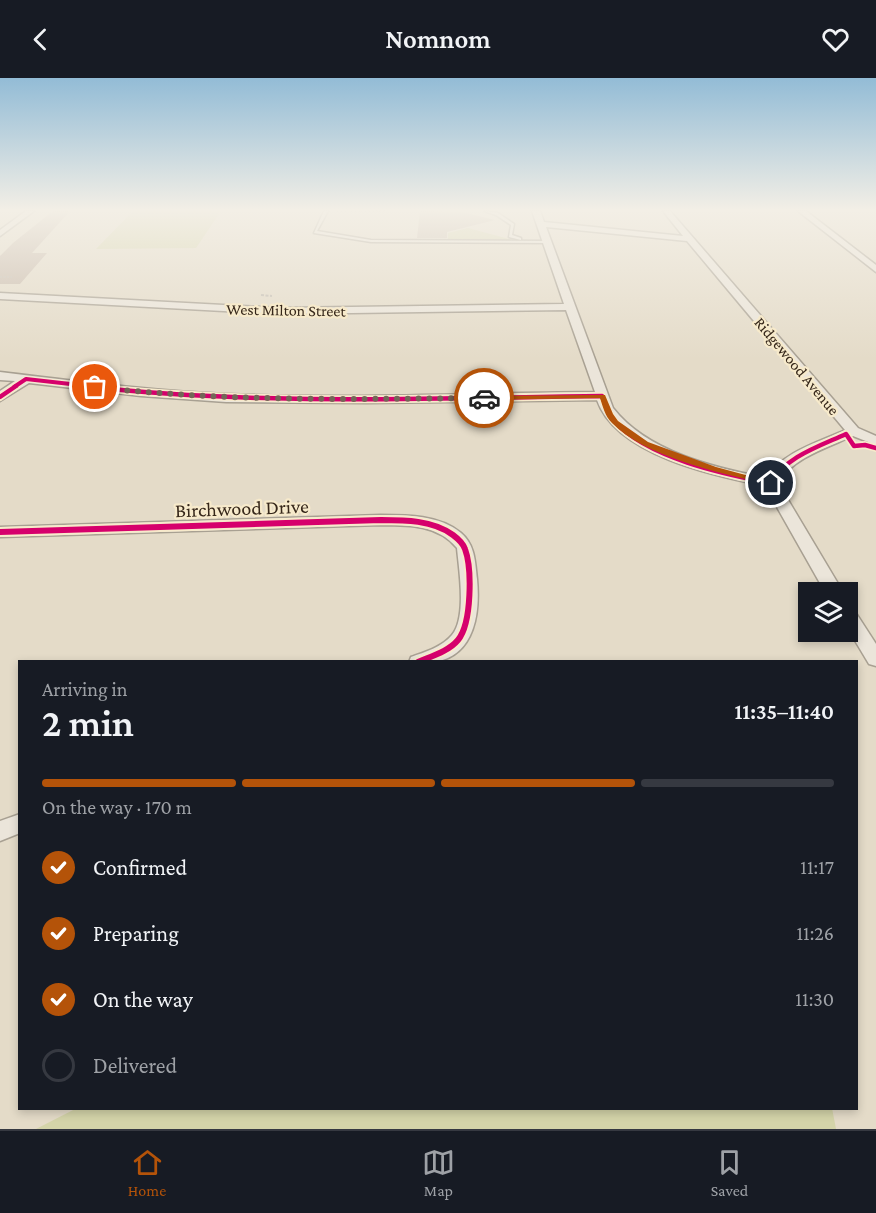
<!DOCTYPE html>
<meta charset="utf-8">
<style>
body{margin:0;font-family:"Crimson Pro",serif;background:#20242c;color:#f1f3f6;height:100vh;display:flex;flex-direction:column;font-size:22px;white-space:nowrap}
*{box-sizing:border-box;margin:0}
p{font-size:20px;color:#9ea1a6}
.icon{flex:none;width:33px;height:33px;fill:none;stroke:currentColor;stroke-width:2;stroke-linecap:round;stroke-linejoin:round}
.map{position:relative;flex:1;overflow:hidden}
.details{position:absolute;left:18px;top:582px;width:840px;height:450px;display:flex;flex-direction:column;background:#171b24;border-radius:0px;box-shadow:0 3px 9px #0003}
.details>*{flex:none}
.tools{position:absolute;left:798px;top:504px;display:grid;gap:12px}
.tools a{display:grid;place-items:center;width:60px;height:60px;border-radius:0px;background:#171b24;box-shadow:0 3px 9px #0003;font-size:30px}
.pin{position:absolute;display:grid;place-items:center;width:51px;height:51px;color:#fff;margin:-26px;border:3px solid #fff;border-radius:50%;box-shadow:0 2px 6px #0007}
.courier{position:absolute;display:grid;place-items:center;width:60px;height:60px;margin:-30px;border:4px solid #b45309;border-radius:50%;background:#fff;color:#222;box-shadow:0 2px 8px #0007}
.overview em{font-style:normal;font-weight:600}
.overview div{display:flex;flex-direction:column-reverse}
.overview{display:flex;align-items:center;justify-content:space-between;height:102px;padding:0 24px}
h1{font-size:39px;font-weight:600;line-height:45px}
.bar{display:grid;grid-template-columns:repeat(4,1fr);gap:9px 6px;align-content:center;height:72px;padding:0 24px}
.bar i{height:8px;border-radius:4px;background:#363941}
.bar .active{background:#b45309}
.bar p{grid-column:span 4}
ol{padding:0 24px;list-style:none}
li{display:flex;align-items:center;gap:18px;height:66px}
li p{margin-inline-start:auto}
li .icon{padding:6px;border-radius:50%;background:#b45309;color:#fff;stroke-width:4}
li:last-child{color:#9ea1a6}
li i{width:33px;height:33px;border:3px solid #363941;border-radius:50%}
header{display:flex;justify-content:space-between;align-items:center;height:78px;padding:0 24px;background:#171b24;font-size:27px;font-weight:600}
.dock{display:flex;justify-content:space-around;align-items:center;height:84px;border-top:2px solid #363941;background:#171b24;font-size:16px;color:#9ea1a6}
.dock a{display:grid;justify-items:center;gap:3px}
.dock .active{color:#b45309}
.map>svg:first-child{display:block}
</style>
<header><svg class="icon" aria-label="back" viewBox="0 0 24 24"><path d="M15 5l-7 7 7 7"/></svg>Nomnom<svg class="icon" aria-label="heart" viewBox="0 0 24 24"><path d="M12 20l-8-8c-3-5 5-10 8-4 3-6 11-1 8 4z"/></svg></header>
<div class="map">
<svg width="876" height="1051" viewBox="0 0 876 1051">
<rect width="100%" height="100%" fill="#e4dbc8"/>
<g fill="#d4d4a9">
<polygon points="133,133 221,133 196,170 96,171"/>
<polygon points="468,150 513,162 448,163 448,155"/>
<polygon points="77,1030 832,1030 836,1051 36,1051"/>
</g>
<g fill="#c7b8a9">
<polygon points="53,133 70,133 32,175 47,175 20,206 0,206 0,178 13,165"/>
<polygon points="420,133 462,134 495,142 447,154 447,160 417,160"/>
</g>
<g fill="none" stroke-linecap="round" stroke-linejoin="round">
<defs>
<g id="service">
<polygon points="324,133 328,133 317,153 371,162 548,163 550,164 548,165 371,164 314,155"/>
<polygon points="484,133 498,135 514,146 512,157 521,160 521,162 509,159 511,147 496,137"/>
</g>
<g id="minor">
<polygon points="26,133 34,133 0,158 0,152"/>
<path d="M532,133H540L544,144L683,158L663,133H670L858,350L876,358V367L853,358C829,369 792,380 778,405L843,514H825L765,408C714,398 616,377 597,322L367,325L226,324L141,318L29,305L0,323V313L15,303L0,302V294C75,303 151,313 226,316C349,321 472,315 595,314L566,232L281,236L0,221V215L281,230L564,226ZM546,149L687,163L845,352C819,364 782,374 767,400C715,390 647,374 613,330Z"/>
<polygon points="798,133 806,133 876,187 876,194"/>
<path d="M381,437C407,437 440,437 461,455C475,467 475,483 477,501C480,533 476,576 436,584C428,585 417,584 409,584L411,579C425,574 442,569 452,557C467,539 459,492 457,470C438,447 409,447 381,447L0,459V449Z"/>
<polygon points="848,530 854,532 876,566 876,588 869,586 848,551"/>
<polygon points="20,736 20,755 0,763 0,743"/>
</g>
</defs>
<use href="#service" stroke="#a8a092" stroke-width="3"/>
<use href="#minor" stroke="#a8a092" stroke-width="3"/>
<g stroke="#c3bcb1" stroke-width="1.5" stroke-dasharray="2 1.5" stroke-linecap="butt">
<polyline points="337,134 387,133"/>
<polyline points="0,199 12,199"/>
</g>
<polyline stroke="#c3bcb1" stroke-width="2" stroke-dasharray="3 1.5" stroke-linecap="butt" points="261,217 272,218"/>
<use href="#service" fill="#ebe5da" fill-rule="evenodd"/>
<use href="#minor" fill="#ebe5da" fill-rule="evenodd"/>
<defs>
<polyline id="cycleway-far2" points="14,309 26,301 97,309"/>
<g id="cycleway-far1">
<path d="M84,308C256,328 429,320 602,318C605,326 608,336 614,343C648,380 723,396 771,405C785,379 820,368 846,356L854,368L865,367L876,370"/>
<polyline points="0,319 16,308"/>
</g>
<path id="cycleway" d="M0,454L381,442C404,442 433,442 453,457C457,460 463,465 465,471C472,490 472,545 458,562C449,573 432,578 418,584"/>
</defs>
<use href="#cycleway-far2" stroke="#f7eacb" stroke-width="6"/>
<use href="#cycleway-far1" stroke="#f7eacb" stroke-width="8"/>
<use href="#cycleway" stroke="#f7eacb" stroke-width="10"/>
<use href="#cycleway-far2" stroke="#d6006c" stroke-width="4"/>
<use href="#cycleway-far1" stroke="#d6006c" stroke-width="4.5"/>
<use href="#cycleway" stroke="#d6006c" stroke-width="6"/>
</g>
<linearGradient id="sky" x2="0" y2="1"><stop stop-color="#93bcd6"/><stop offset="0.47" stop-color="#f3efe6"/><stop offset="1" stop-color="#f3efe6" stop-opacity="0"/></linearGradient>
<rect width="876" height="281" fill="url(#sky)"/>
<path fill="#b45309" d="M605,317L613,336L618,343L648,364L716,389L775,405L771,407C725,396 646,380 612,345C605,338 603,329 600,320L484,322L480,320L484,318Z"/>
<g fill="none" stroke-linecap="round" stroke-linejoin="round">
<path stroke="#736657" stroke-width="6" stroke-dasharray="0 10.8" d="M95,309C224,324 354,321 484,320"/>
</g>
<g text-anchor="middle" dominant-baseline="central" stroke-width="4.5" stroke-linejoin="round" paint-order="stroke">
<g font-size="16" fill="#36271a" stroke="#f7eacb">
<text transform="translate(286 232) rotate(1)">West Milton Street</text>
<text transform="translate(797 288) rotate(50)">Ridgewood Avenue</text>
</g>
<g font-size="20" fill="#36271a" stroke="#f7eacb">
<text transform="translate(242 430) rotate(-2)">Birchwood Drive</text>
</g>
</g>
</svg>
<div class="tools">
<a><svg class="icon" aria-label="layers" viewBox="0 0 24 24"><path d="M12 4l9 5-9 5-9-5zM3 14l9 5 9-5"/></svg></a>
</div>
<div class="pin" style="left:95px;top:309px;background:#ea580c"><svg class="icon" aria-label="bag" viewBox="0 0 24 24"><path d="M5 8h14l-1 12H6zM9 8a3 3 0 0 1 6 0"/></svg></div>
<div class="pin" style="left:771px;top:405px;background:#1f2937"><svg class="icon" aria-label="home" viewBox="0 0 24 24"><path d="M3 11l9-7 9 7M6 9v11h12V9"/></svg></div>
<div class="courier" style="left:484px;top:320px"><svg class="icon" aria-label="car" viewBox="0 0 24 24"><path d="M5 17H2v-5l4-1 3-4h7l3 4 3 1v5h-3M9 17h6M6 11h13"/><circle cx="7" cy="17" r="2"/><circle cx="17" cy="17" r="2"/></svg></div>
<section class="details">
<div class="overview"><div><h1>2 min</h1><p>Arriving in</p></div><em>11:35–11:40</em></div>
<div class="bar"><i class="active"></i><i class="active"></i><i class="active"></i><i></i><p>On the way · 170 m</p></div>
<ol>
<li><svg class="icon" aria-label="check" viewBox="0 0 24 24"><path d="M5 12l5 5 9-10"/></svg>Confirmed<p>11:17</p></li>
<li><svg class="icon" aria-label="check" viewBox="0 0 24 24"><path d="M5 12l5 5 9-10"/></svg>Preparing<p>11:26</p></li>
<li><svg class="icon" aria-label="check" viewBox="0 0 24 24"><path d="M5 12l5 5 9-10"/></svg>On the way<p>11:30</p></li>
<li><i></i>Delivered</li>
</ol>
</section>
</div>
<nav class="dock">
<a class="active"><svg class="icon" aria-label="home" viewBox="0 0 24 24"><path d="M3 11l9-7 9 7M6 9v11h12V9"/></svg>Home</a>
<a><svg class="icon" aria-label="map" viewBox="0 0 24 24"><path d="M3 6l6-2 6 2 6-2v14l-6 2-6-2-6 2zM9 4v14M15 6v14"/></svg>Map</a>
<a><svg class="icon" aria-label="saved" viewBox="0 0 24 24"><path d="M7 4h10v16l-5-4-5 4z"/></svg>Saved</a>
</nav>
